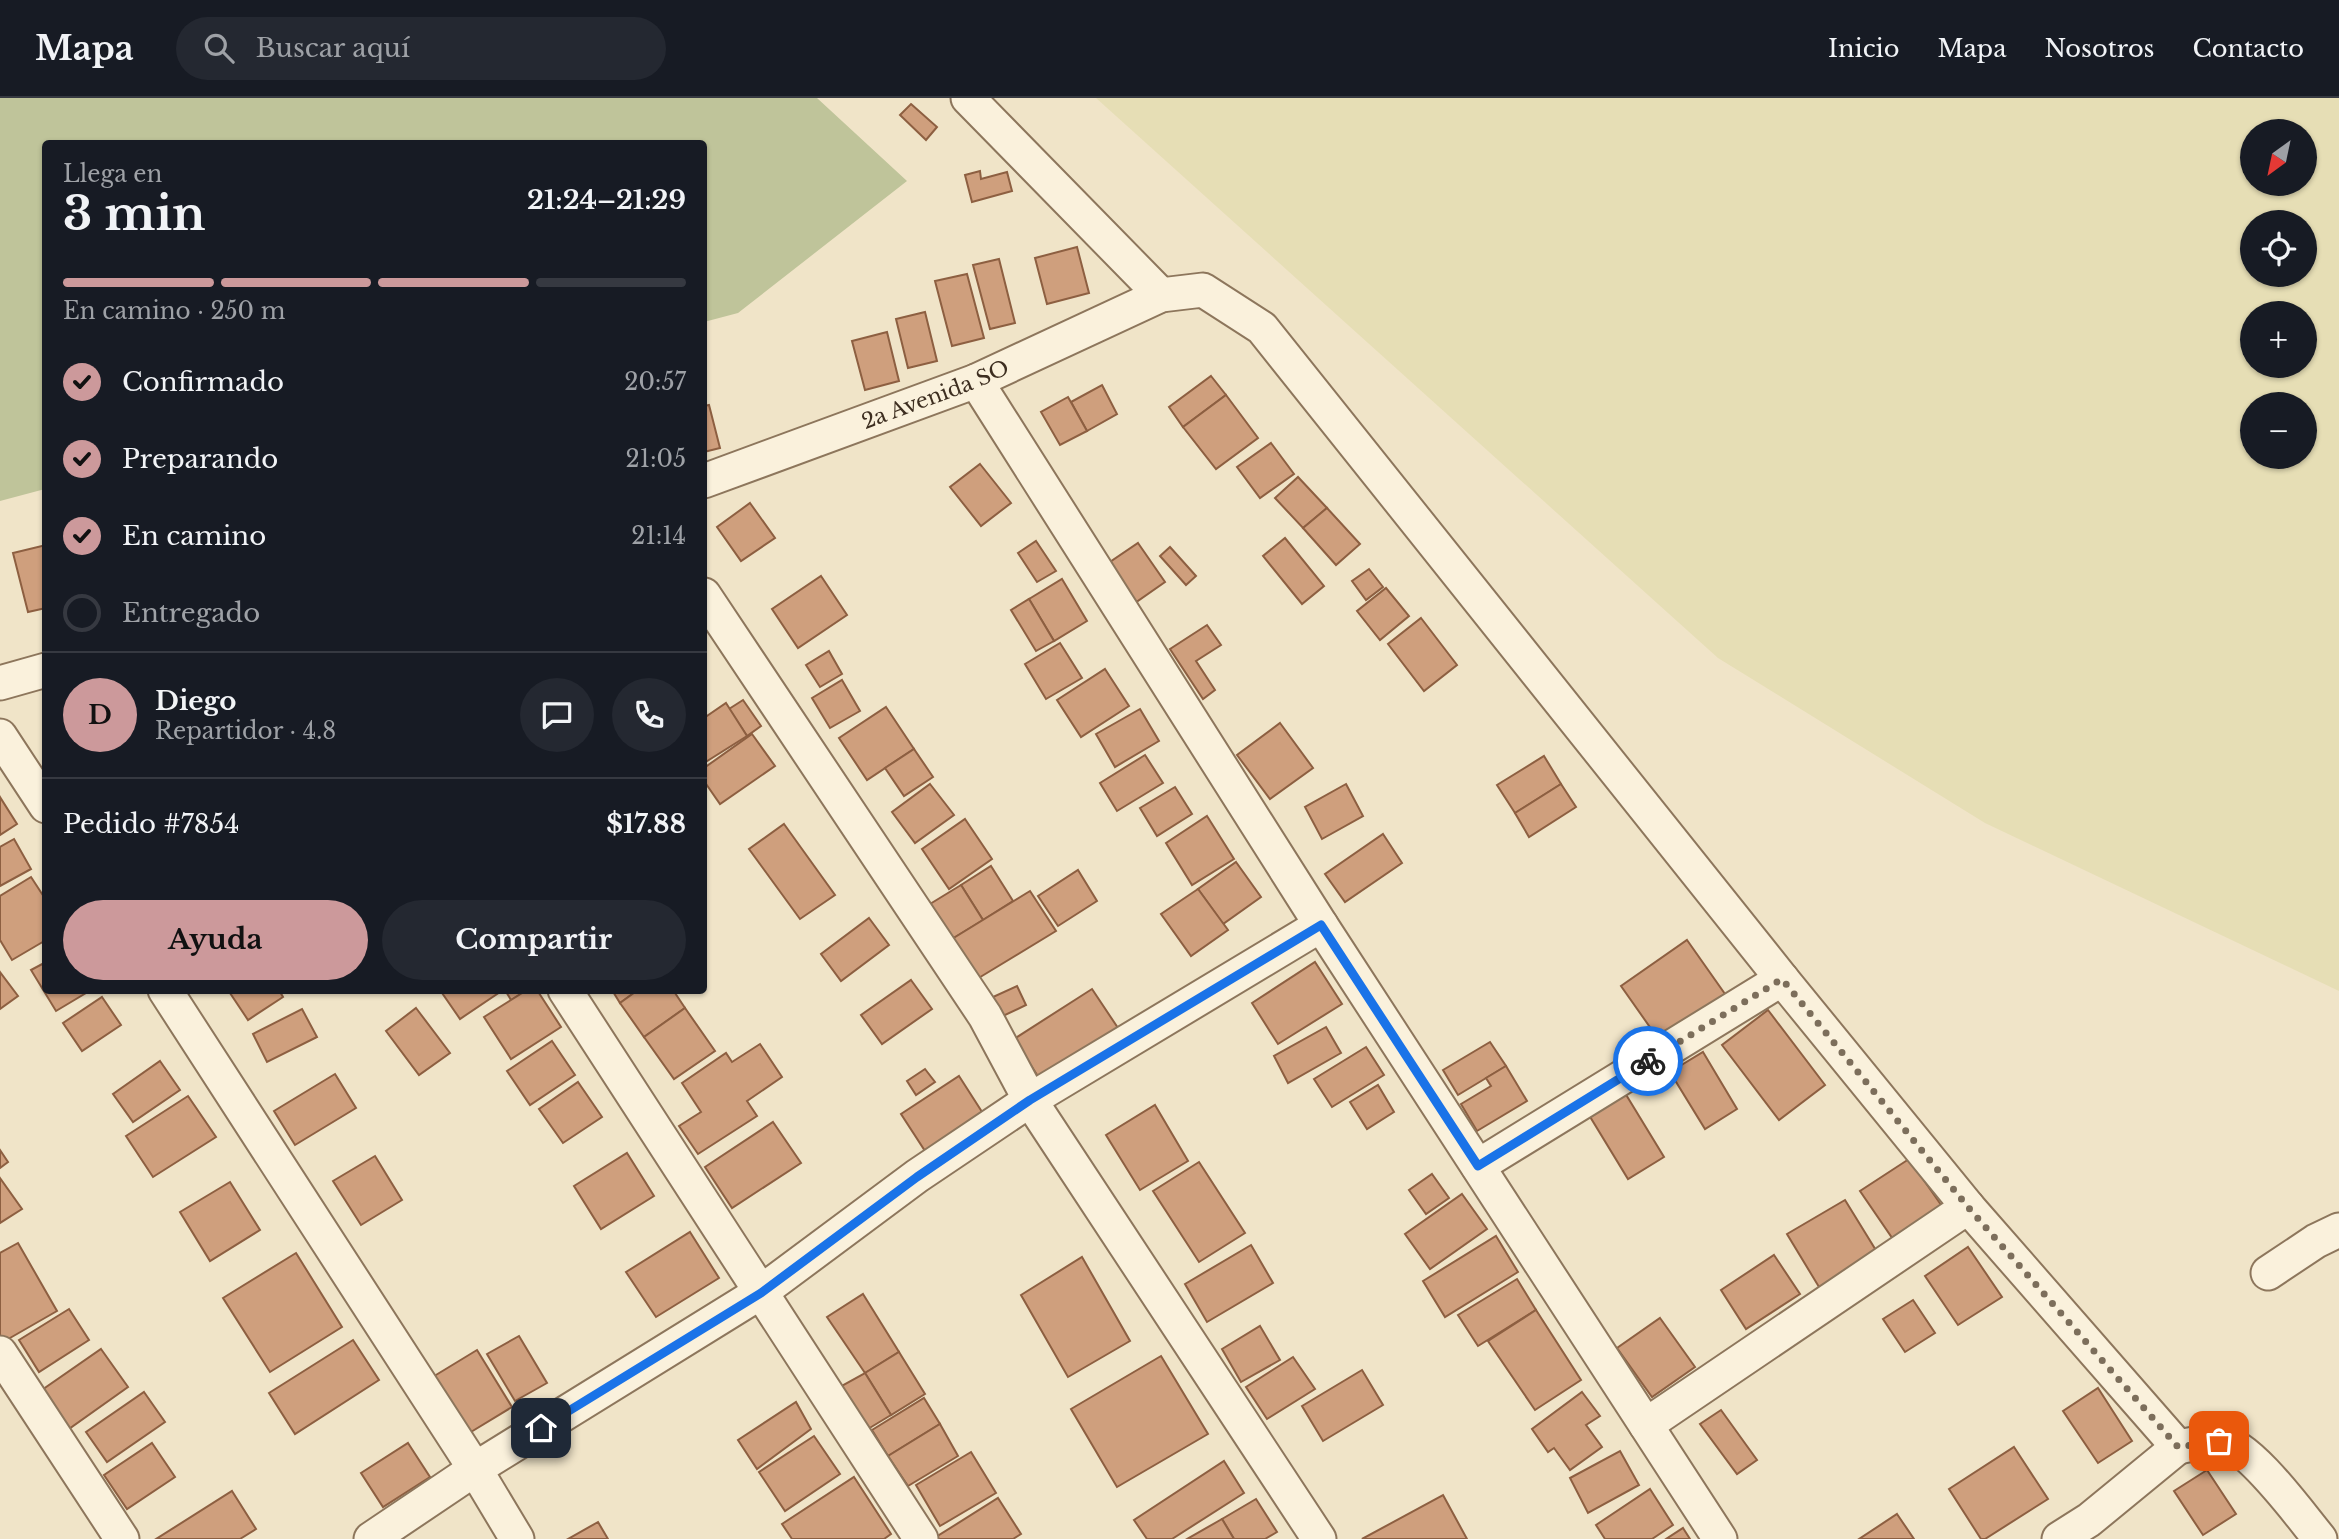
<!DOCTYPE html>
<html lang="es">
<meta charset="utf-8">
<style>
body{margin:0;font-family:"Libre Baskerville",serif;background:#242831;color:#f1f3f6;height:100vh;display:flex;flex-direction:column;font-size:26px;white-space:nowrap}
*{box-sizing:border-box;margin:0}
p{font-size:23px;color:#9ea1a6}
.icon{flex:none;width:38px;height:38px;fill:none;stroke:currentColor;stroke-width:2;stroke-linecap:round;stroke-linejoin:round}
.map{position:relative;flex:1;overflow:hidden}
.side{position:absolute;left:42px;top:42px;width:665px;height:854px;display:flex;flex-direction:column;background:#171b24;border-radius:7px;box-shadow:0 2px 5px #0004}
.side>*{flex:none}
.needle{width:46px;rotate:213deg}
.buttons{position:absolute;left:2240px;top:21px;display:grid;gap:14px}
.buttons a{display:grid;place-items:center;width:77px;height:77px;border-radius:50%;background:#171b24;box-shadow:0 2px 5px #0004;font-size:35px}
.pin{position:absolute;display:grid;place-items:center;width:60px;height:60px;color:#fff;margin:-30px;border-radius:14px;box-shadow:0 4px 10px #0006}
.courier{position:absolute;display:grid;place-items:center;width:70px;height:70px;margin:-35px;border:5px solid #1a73e8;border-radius:50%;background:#fff;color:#222;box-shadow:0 2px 9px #0007}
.head em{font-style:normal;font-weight:700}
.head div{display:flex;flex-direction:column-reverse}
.head{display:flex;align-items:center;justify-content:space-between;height:119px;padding:0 21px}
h1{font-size:46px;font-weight:700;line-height:52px}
.bar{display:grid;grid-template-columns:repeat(4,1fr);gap:10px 7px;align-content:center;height:84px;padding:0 21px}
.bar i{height:9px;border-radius:5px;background:#363941}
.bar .current{background:#cc999b}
.bar p{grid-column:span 4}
.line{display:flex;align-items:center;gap:18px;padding:0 21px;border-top:2px solid #363941}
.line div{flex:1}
.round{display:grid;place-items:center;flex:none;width:74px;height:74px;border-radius:37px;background:#242831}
ol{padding:0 21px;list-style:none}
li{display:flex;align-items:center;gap:21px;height:77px}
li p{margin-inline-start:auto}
li .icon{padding:7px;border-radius:50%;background:#cc999b;color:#111;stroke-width:4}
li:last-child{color:#9ea1a6}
li i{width:38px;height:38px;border:4px solid #363941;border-radius:50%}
.button{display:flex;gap:14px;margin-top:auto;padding:14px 21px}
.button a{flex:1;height:80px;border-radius:42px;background:#cc999b;color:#111;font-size:28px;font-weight:700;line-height:80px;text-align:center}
.button a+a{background:#242831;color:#f1f3f6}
header{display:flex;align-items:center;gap:42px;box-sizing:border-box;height:98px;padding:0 35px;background:#171b24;border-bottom:2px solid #363941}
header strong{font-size:33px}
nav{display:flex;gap:38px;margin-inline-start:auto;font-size:24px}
.search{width:490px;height:63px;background:#242831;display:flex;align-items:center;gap:18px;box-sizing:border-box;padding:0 24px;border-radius:38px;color:#9ea1a6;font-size:26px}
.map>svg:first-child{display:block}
</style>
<header>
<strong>Mapa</strong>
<div class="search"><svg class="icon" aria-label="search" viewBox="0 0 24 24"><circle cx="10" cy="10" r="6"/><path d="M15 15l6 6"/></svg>Buscar aquí</div>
<nav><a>Inicio</a><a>Mapa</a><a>Nosotros</a><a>Contacto</a></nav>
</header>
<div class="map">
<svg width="2339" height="1441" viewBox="0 0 2339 1441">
<rect width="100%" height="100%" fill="#f0e4c8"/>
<path fill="#e6deb5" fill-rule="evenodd" d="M1096,0H2339V893L1985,725L1718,560ZM2252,33H2305V86H2252ZM2252,124H2305V177H2252ZM2252,215H2305V268H2252ZM2252,306H2305V359H2252Z"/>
<polygon fill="#bfc49a" points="0,0 817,0 907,83 738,215 704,224 704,46 46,46 45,391 0,403"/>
<g fill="#cf9f7d" stroke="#8d5f41" stroke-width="2">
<polygon points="911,6 937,29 926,42 900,17"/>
<polygon points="980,73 981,81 1007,74 1012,93 972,104 965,77"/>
<polygon points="1077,149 1089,195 1047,206 1035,160"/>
<polygon points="999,161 1015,225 990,231 973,167"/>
<polygon points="967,176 984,240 952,248 935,183"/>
<polygon points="925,214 937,263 908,270 896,221"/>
<polygon points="887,234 899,283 865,292 852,243"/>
<polygon points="1211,278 1226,297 1183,329 1169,309"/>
<polygon points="1102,287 1117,316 1087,333 1071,304"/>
<polygon points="1226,297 1258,340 1216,371 1183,329"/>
<polygon points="1068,299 1087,333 1060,347 1041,314"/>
<polygon points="709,307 720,350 704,354 704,308"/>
<polygon points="1271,345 1294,376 1260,400 1237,369"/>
<polygon points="980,366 1011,405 981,428 950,389"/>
<polygon points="1298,379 1327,410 1303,430 1275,400"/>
<polygon points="750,405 775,440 741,463 717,429"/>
<polygon points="1327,410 1360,446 1336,467 1303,430"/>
<polygon points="1285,440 1324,488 1302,506 1263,458"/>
<polygon points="1036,443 1056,473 1037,484 1018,455"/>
<polygon points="1138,445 1165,484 1132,507 1104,468"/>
<polygon points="46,447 46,510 28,514 13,455"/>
<polygon points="1170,449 1196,478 1186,487 1160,458"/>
<polygon points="1369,471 1383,489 1366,502 1352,483"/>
<polygon points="821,478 847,517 798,550 772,511"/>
<polygon points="1062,481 1087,523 1054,543 1029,501"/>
<polygon points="1386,490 1409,518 1380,542 1357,513"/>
<polygon points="1029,501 1054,543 1036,553 1011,512"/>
<polygon points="1421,520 1457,567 1424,593 1388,546"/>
<polygon points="1207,527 1221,547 1196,563 1215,592 1203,601 1170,551"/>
<polygon points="1060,545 1082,580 1046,601 1025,566"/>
<polygon points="829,553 842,576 820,589 806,567"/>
<polygon points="1105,571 1129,608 1081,639 1057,602"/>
<polygon points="842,582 860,613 830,630 812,600"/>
<polygon points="743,602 761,628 747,638 729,611"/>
<polygon points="726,605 747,638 704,665 704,620"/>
<polygon points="886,609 914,651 867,682 839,640"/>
<polygon points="1140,611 1159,643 1115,669 1096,636"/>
<polygon points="1280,625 1313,670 1270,701 1237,657"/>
<polygon points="752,636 775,668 720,706 704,683 704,670"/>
<polygon points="914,651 933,679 904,698 885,670"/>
<polygon points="1145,657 1163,685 1117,713 1100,685"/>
<polygon points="1544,658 1561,686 1515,715 1497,687"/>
<polygon points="930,686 954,717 915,745 892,714"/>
<polygon points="1346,686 1363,718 1322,741 1305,709"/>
<polygon points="1561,686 1576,709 1529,739 1515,715"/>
<polygon points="1175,689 1192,716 1157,738 1140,710"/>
<polygon points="0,699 17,726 0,737"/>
<polygon points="1207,718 1234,761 1192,787 1166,745"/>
<polygon points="965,721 992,761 949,791 922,751"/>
<polygon points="784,726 835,797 800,821 749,751"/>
<polygon points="1383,736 1402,765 1345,804 1325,776"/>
<polygon points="14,741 31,771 0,788 0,749"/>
<polygon points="1236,764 1261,799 1223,826 1198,791"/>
<polygon points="991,768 1013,803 983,822 961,787"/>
<polygon points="1078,772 1097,803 1058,828 1038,798"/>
<polygon points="31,779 46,802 46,842 12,862 0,842 0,798"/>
<polygon points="961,787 983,822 952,841 930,806"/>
<polygon points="1198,791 1228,832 1191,858 1161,816"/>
<polygon points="1030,793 1056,833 977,881 952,841"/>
<polygon points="869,820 889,847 841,883 821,856"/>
<polygon points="1687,842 1725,896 1659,942 1621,888"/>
<polygon points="46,864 46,892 91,892 56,913 31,872"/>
<polygon points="1315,864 1342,906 1278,946 1252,905"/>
<polygon points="0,874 18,898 0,911"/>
<polygon points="911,882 932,911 882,946 861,917"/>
<polygon points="1017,888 1026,907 1003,918 993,899"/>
<polygon points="1092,891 1120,933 1041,983 1014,941"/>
<polygon points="228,892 279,892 283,899 248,922"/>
<polygon points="440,892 503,892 460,921"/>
<polygon points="505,892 527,892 511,902"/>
<polygon points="527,892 537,892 561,929 511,961 484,919"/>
<polygon points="612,892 638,892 620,905"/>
<polygon points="638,892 673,892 685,910 644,939 620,905"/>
<polygon points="102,899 121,927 82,953 63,925"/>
<polygon points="416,910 450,955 419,977 386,933"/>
<polygon points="685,910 715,953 674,981 644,939"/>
<polygon points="302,911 317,939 267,964 253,936"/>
<polygon points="1768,912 1825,987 1779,1022 1722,947"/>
<polygon points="1326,929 1341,955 1288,985 1274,958"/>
<polygon points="552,943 575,977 530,1007 507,973"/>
<polygon points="1490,944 1506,968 1458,997 1443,972"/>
<polygon points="760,946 782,979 747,1003 757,1018 698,1056 679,1028 701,1014 682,985 726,955 732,964"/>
<polygon points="1366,949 1384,977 1332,1009 1314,981"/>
<polygon points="1703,954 1737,1011 1705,1031 1670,974"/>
<polygon points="160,963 180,992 133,1024 113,996"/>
<polygon points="1506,968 1527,1003 1477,1033 1461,1006 1491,988 1486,980"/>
<polygon points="925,971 935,984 916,997 907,983"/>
<polygon points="335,976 356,1010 295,1047 274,1013"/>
<polygon points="959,978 984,1017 927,1056 901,1016"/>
<polygon points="578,984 602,1019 563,1045 539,1011"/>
<polygon points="1378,987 1394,1014 1367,1031 1350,1004"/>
<polygon points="1625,995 1664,1059 1628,1081 1589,1017"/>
<polygon points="188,998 216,1039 153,1079 126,1038"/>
<polygon points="1155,1007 1188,1063 1140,1092 1106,1037"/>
<polygon points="773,1024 801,1065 732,1110 705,1069"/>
<polygon points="0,1052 8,1064 0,1070"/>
<polygon points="627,1055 654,1098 601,1131 574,1088"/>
<polygon points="375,1058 402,1102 361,1127 333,1083"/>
<polygon points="1909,1061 1946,1114 1897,1147 1860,1093"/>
<polygon points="1199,1064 1245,1135 1199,1164 1153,1093"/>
<polygon points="1432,1076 1449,1100 1426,1116 1409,1092"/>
<polygon points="0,1080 22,1111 0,1125"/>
<polygon points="230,1084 260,1132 210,1163 180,1114"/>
<polygon points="1462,1096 1487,1131 1430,1171 1405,1136"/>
<polygon points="1845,1102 1877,1154 1819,1189 1787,1136"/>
<polygon points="690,1134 719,1180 656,1219 626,1174"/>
<polygon points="1496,1138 1518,1174 1445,1219 1423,1183"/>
<polygon points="18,1145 57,1213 3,1244 0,1239 0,1155"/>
<polygon points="1251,1147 1273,1185 1207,1224 1185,1186"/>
<polygon points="1968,1149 2002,1199 1958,1227 1925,1178"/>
<polygon points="296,1155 342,1229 270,1274 223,1200"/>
<polygon points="1774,1157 1800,1196 1746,1231 1721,1192"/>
<polygon points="1082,1159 1130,1243 1068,1279 1021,1197"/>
<polygon points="1517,1181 1536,1212 1478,1248 1458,1217"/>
<polygon points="863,1196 899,1254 865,1275 827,1219"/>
<polygon points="1913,1202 1935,1235 1905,1254 1883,1221"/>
<polygon points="69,1211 89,1242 39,1274 19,1242"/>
<polygon points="1536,1212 1581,1282 1535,1312 1488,1243"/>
<polygon points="1660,1220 1695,1269 1652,1299 1617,1250"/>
<polygon points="1260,1228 1280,1262 1241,1284 1222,1251"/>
<polygon points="519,1238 547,1285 515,1303 487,1256"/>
<polygon points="353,1242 379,1282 295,1336 269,1295"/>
<polygon points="101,1251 128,1289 66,1333 39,1294"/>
<polygon points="477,1252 512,1309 466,1337 431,1280"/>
<polygon points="899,1254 925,1296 891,1317 865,1275"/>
<polygon points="1161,1258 1208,1336 1117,1389 1071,1311"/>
<polygon points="1293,1259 1315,1291 1267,1321 1246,1289"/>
<polygon points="1362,1272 1383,1307 1323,1343 1302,1308"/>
<polygon points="865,1275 891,1317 863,1334 836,1291"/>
<polygon points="2098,1290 2132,1343 2098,1365 2063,1313"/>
<polygon points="144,1294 165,1324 107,1364 86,1334"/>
<polygon points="1582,1294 1600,1318 1586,1327 1602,1349 1570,1372 1554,1350 1548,1354 1532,1331"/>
<polygon points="924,1300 940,1326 888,1358 872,1332"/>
<polygon points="796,1304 811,1331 757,1371 738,1342"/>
<polygon points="1721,1312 1757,1362 1737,1376 1700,1326"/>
<polygon points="940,1326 958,1358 908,1388 888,1358"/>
<polygon points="814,1338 840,1376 785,1413 759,1374"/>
<polygon points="152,1345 175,1379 127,1411 104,1377"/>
<polygon points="408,1345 430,1379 383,1409 361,1375"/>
<polygon points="2014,1349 2048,1401 1985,1441 1981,1441 1949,1391"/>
<polygon points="1620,1353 1639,1387 1588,1415 1570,1380"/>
<polygon points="971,1354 996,1395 940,1428 916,1387"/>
<polygon points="1224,1363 1244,1395 1172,1441 1147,1441 1134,1422"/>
<polygon points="2207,1372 2236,1416 2203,1437 2174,1393"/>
<polygon points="854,1379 891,1436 884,1441 792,1441 782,1426"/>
<polygon points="1650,1391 1673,1427 1652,1441 1605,1441 1596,1427"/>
<polygon points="232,1393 256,1431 240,1441 156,1441"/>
<polygon points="1443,1397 1467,1441 1362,1441"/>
<polygon points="998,1400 1021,1436 1013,1441 938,1441 936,1439"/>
<polygon points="1256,1401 1277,1434 1265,1441 1234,1441 1222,1421"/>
<polygon points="1897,1416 1914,1441 1859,1441"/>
<polygon points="1222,1421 1234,1441 1187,1441"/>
<polygon points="598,1424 608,1441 568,1441"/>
<polygon points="1683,1430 1690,1441 1666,1441"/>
</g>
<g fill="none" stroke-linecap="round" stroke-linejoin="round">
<defs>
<g id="street">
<polyline points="968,0 1161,197"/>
<polyline points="976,283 1321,827 1720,1441"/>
<path id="s1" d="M704,383L976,283L1161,197L1203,192L1262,230L1782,881L1968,1109L2178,1349"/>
<polyline points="704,497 985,918 1030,1002 1319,1441"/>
<polyline points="0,585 46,572"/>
<polyline points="0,638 46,708"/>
<polyline points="165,892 475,1371 517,1441"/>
<polyline points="565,892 921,1441"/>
<polyline points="1478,1068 1782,881"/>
<polyline points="2268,1175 2316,1143 2339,1132"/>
<polyline points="0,1255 122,1441"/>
<polyline points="1646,1327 1968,1109"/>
<path d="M2178,1349C2191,1347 2208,1342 2221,1343C2250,1347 2300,1417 2320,1441"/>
<polyline points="371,1441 475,1371 761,1194 917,1078 1030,1002 1321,827"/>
<polyline points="2059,1441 2089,1422 2178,1349"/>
</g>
</defs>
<use href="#street" stroke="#8d765c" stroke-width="37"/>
<use href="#street" stroke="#faf1dc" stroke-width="33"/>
</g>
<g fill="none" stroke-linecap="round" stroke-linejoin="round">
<polyline stroke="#7c6e5b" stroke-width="7" stroke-dasharray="0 12.6" points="1648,963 1782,881 1968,1109 2178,1349 2219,1343"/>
<polyline stroke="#1a73e8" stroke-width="9" points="541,1330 761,1195 917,1079 1030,1002 1321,827 1478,1068 1648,963"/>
</g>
<g text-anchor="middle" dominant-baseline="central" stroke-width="6" stroke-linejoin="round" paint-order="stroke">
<g font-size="21" fill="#3d2e20" stroke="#f7eed8">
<text stroke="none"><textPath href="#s1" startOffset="247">2a Avenida SO</textPath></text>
</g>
</g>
</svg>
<div class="buttons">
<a><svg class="needle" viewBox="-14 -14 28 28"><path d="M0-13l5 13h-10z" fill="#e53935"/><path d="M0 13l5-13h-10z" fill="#9ea1a6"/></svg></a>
<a><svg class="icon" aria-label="locate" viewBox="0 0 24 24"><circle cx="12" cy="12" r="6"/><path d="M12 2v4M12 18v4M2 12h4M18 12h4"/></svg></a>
<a>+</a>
<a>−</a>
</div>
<div class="pin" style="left:2219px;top:1343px;background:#ea580c"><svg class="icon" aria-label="bag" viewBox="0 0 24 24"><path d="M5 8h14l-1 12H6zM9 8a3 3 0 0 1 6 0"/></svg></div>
<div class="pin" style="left:541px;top:1330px;background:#1f2937"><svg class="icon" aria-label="home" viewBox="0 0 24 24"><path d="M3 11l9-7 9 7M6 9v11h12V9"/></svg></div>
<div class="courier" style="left:1648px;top:963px"><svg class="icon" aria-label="bike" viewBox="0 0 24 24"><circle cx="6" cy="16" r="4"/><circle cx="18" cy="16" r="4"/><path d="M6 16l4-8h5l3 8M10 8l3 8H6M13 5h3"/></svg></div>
<section class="side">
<div class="head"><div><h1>3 min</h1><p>Llega en</p></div><em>21:24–21:29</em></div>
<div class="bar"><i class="current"></i><i class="current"></i><i class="current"></i><i></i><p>En camino · 250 m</p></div>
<ol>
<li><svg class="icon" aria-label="check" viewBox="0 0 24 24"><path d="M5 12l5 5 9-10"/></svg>Confirmado<p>20:57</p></li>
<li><svg class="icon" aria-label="check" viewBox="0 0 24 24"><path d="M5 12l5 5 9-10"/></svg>Preparando<p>21:05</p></li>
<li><svg class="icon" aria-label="check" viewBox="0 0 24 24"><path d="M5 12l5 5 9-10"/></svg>En camino<p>21:14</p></li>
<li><i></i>Entregado</li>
</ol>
<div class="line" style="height:126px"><b class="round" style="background:#cc999b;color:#111">D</b><div><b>Diego</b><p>Repartidor · 4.8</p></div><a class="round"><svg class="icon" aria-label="chat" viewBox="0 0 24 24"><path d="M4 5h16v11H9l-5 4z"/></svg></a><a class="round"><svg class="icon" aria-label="phone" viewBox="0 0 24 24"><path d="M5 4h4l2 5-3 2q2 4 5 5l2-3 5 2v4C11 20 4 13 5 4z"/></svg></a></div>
<div class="line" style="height:91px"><div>Pedido #7854</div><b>$17.88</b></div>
<div class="button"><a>Ayuda</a><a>Compartir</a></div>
</section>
</div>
